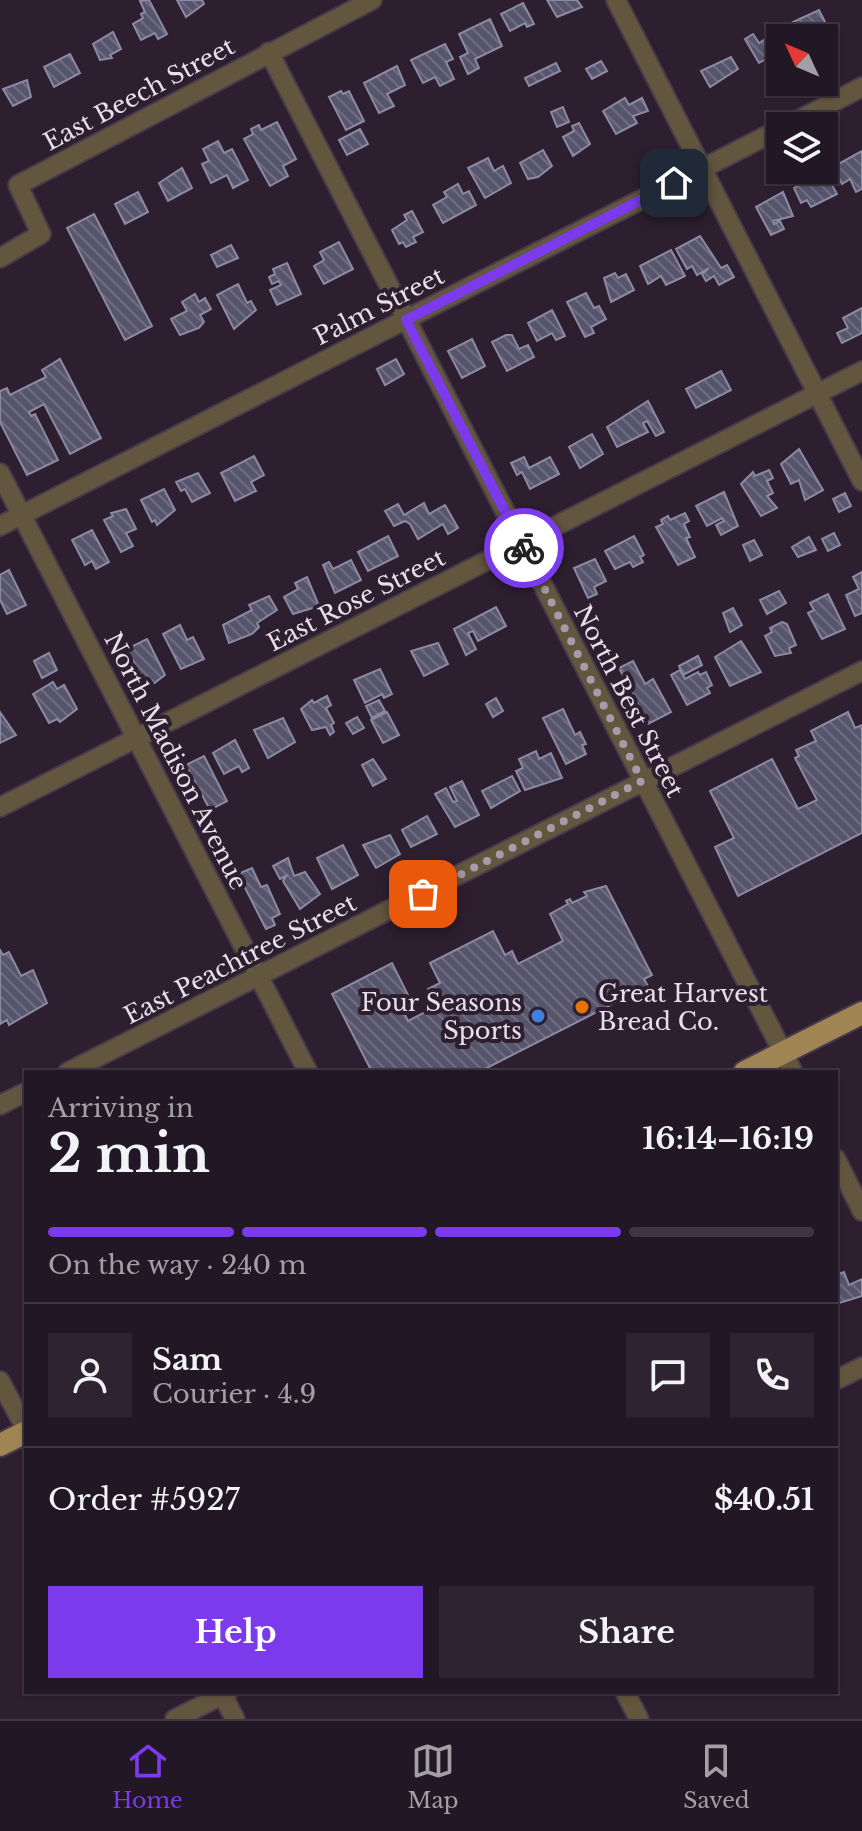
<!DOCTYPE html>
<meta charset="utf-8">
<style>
body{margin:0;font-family:"Libre Baskerville",serif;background:#2e2431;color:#f1f3f6;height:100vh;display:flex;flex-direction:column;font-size:30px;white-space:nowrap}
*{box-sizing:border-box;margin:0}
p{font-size:26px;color:#a29fa6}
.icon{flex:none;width:44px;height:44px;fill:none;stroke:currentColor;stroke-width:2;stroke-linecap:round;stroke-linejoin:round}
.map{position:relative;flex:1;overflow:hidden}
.panel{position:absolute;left:24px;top:1070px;width:814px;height:624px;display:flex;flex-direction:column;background:#221724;border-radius:0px;box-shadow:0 2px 6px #0004,0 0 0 2px #3f3641}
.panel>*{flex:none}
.needle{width:52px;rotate:314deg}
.buttons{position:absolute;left:766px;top:24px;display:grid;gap:16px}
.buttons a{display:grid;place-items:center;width:72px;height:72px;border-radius:0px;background:#221724;box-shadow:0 2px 6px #0004,0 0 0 2px #3f3641;font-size:40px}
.pin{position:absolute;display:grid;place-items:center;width:68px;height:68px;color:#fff;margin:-34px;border-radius:16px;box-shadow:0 4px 12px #0006}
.courier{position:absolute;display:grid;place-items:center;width:80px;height:80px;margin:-40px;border:6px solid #7c3aed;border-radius:50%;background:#fff;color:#222;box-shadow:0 2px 10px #0007}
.summary em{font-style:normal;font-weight:700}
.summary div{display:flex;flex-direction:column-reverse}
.summary{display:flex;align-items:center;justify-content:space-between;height:136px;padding:0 24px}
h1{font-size:52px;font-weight:700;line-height:60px}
.bar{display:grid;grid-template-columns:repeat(4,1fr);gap:12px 8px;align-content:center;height:96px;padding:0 24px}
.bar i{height:10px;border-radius:6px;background:#3f3641}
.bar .on{background:#7c3aed}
.bar p{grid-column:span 4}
.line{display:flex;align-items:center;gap:20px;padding:0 24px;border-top:2px solid #3f3641}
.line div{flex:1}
.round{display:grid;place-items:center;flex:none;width:84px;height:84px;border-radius:0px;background:#2e2431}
.primary-button{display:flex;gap:16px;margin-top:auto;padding:16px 24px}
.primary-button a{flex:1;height:92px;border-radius:0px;background:#7c3aed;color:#fff;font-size:32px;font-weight:700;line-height:92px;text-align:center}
.primary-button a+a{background:#2e2431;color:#f1f3f6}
.tab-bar{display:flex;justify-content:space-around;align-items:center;height:112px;border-top:2px solid #3f3641;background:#221724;font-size:22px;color:#a29fa6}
.tab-bar a{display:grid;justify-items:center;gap:4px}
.tab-bar .on{color:#7c3aed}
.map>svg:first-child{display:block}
</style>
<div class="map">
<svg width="862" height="1719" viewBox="0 0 862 1719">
<defs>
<pattern id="building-back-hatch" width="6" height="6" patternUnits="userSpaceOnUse" patternTransform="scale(2)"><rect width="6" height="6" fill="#57556c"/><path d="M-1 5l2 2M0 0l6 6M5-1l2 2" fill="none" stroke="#6f6d81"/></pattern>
</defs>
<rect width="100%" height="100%" fill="#2e1f30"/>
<g fill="url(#building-back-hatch)" stroke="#8c8aa3" stroke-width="2">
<polygon points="149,0 167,34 158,39 155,33 141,40 133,24 143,18 141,14 145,12 140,1"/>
<polygon points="177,0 202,0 204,4 186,17"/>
<polygon points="547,0 577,0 582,7 557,17"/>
<polygon points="523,3 534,24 527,27 525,23 510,31 501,14"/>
<polygon points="819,10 828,28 801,38 793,22"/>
<polygon points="490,19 502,46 475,59 479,68 468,74 460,57 468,53 459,34"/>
<polygon points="113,32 121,49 110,55 112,58 100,60 93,44"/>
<polygon points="753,34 759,43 772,35 780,51 759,63 745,39"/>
<polygon points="445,44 453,59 446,62 454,79 440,86 435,77 423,83 411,60"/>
<polygon points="70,54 80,73 54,87 44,67"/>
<polygon points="731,57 738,69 710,87 701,71"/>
<polygon points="601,61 607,71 592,79 586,69"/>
<polygon points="556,63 560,71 529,86 525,78"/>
<polygon points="397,66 405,85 387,94 394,106 379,113 364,83"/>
<polygon points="27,80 31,97 13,106 3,89"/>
<polygon points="341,91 343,94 349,91 364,121 346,130 329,97"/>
<polygon points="625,98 629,105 642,98 648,111 633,116 637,123 616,134 603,111"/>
<polygon points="563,107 569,122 557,127 551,112"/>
<polygon points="277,122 296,159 283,166 288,176 270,186 244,139 253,134 251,129 259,125 261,130"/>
<polygon points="579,123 590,144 573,156 563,137 574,131 572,126"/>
<polygon points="360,129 368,144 347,155 339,140"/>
<polygon points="218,141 224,153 232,149 248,180 233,188 227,175 211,183 202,164 209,161 203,149"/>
<polygon points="543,150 552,166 538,177 528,179 520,163"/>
<polygon points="862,151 862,189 856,192 850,179 842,184 833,167"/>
<polygon points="488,158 494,171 503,166 511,183 485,198 468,168"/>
<polygon points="182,168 192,188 168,201 159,183"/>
<polygon points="825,172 837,194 811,207 807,200 801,203 794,188"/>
<polygon points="458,184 463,194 469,191 476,205 443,223 433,205 447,197 444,192"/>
<polygon points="138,192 148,212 125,224 115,204"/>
<polygon points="783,192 793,216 773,221 774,224 780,221 784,229 771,235 756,207"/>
<polygon points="412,211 423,232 413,237 416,242 406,247 403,242 399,244 392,230 407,220 404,215"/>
<polygon points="94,214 152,326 125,340 67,228"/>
<polygon points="700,236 721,268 727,265 734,277 719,285 714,276 706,281 702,274 709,268 697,275 692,266 687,269 676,249"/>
<polygon points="339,242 353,269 324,284 314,266 324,260 320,252"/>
<polygon points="231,245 238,258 217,267 211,255"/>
<polygon points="671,250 685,276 666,285 661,276 648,284 640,266"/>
<polygon points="287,263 301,294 277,305 270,290 281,285 279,281 272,284 269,277 275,274 273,269"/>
<polygon points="615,273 618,278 626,274 634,290 611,302 604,278"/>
<polygon points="238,284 247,303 251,301 256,310 234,329 217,295"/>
<polygon points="586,293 594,308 599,306 606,319 591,327 594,333 585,337 567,302"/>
<polygon points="195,294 199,302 205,298 211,309 200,315 204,322 199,328 180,335 171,319 187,311 182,302"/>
<polygon points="862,308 862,333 842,343 837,333 848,328 843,318"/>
<polygon points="552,310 565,336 556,340 552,333 537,341 528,323"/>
<polygon points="506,335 512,335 519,349 528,345 534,357 507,371 492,342"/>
<polygon points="472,339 485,366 462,378 448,351"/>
<polygon points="60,359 101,438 70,454 44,404 29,412 31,416 35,414 58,460 27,475 0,422 0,391 7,388 10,395 46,377 42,370"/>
<polygon points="396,359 404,374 385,385 377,369"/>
<polygon points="721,371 731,390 696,408 686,389"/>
<polygon points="648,401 664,432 656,436 647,421 643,423 648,432 617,447 607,427"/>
<polygon points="592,434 603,454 580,468 569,447"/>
<polygon points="799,449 823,490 805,500 799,480 791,484 781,464"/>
<polygon points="254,456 264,475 251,482 256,491 235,501 221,473"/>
<polygon points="524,457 529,468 550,457 559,474 530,489 522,472 517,475 511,463"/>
<polygon points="769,470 773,478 767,481 773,493 767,496 777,508 761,516 741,484 753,472 755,476"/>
<polygon points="198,473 210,493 192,502 185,489 181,491 176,482"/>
<polygon points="164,489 175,510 157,525 155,520 152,522 141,500"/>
<polygon points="724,492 738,526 721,535 716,525 724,521 722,518 707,526 696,506"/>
<polygon points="845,493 851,506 839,512 833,499"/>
<polygon points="424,503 429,514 445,505 458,528 448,534 443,524 418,539 410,524 405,521 394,526 385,511 398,504 404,515"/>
<polygon points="126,509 136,529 126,533 133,546 121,552 104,520 113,516 111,513"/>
<polygon points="685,513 689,521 684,524 690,537 686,538 695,557 678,565 656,527 663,524 661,520 668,516 670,520"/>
<polygon points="92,530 109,562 96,569 92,561 85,565 83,561 72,540"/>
<polygon points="834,533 840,545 828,551 822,539"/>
<polygon points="388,536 398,556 368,571 358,552"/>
<polygon points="634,536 644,555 640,557 643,562 633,567 630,562 615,569 605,551"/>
<polygon points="809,537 816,550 798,557 792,547"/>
<polygon points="754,540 762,555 750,561 743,545"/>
<polygon points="595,559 606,581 594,587 597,594 588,598 574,568"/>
<polygon points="351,560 361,580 335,593 323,565 329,562 333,569"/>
<polygon points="9,570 26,605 7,614 0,600 0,575"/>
<polygon points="862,572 862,613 855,616 846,595 859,589 853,577"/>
<polygon points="307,577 319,606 293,614 284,597 298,589 295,583"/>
<polygon points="779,591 786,603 767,614 760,600"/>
<polygon points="828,594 845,629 822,639 808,613 814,610 810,603"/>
<polygon points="269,596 277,610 257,623 259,627 252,634 229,643 223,625 252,610 249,605"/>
<polygon points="496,607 506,626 478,641 473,631 468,633 476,649 466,655 454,629"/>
<polygon points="733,608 742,625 730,632 723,613"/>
<polygon points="782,622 787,624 796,645 789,648 791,653 775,656 765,636 772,632 770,628"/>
<polygon points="180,625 187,640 193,637 204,659 181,669 163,634"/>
<polygon points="147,639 165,675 153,684 152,681 145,685 127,649"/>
<polygon points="741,641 761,672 730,686 715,657"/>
<polygon points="438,643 448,664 424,676 411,651"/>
<polygon points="49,653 57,670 42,678 34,661"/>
<polygon points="698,656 702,665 683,675 679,666"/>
<polygon points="633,661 645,684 653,679 671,712 648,724 619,668"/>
<polygon points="380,669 392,694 384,698 382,694 365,703 354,680"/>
<polygon points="680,670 685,679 698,672 700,675 706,672 712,685 707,688 710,693 687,705 671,675"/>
<polygon points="53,682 57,689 64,685 77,709 60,722 57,719 49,723 33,694"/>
<polygon points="327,696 331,705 326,708 334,723 331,725 334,732 330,735 326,727 312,730 301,709 312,700 314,703"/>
<polygon points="496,698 503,711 493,717 486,704"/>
<polygon points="379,700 385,711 372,718 366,706"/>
<polygon points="563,709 575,735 580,732 586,744 582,745 586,754 566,764 543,718"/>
<polygon points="0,712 16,735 0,743"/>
<polygon points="387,712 399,735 383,743 371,720"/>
<polygon points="848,712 855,728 862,725 862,833 738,896 715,847 734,838 710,791 772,759 798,809 817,800 795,758 799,756 796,750 816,741 811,731"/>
<polygon points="357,717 364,728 353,734 346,723"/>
<polygon points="283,718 295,742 268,758 254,730"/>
<polygon points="235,740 249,768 242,772 239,766 224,774 213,753"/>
<polygon points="536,751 539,759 551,753 562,778 525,790 516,771 523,768 519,759"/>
<polygon points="204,756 227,801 210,810 186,765"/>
<polygon points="373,759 386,779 373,786 362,765"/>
<polygon points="512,776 520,791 491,808 482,791"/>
<polygon points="462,781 479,815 455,827 435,794 446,788 453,802 457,801 450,787"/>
<polygon points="427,816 437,834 411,847 402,830"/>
<polygon points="390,835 400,854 376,868 363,845"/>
<polygon points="343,845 358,875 332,889 317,858"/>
<polygon points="288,858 294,876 305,872 320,894 300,909 283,881 286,876 280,879 273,866"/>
<polygon points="252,868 261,887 267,885 280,914 272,918 275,925 266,929 238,874"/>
<polygon points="606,886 652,975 644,979 648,986 479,1072 372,1072 332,994 392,963 411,1001 401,1006 408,1021 437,1006 428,989 440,983 430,963 493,931 505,955 512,951 518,964 563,941 550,914 568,904 566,901 570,899 572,903 587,896 584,892"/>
<polygon points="0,950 3,955 9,952 21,976 33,970 47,1003 9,1025 7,1020 0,1024"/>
<polygon points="844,1272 849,1285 862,1279 862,1296 836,1304 836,1275"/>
</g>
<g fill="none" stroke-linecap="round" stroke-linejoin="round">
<defs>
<g id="minor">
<polyline points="616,0 862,481"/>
<polyline points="269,52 793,1072"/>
<polyline points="787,126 862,87"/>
<polyline points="0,258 41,234 18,185 372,0"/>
<polyline points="0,473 308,1072"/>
<polyline points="0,526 780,129"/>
<polyline points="0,807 862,371"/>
<polyline points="68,1072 862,671"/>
<polyline points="0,1105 26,1092"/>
<polyline points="836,1159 862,1211"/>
<polyline points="836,1380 862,1367"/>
<polyline points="0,1381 26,1429"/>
<polyline points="221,1692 235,1719"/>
<polyline points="625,1692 639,1719"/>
<polyline points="175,1719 228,1692"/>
</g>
<g id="major">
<polyline points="745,1072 862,1013"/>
<polyline points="0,1445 26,1432"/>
</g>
</defs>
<use href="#minor" stroke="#483a4a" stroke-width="22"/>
<use href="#major" stroke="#483a4a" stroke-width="26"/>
<use href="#minor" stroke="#63563f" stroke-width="18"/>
<use href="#major" stroke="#a08554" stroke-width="22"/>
</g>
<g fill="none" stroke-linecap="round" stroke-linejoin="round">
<polyline stroke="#a79ba9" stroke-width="8" stroke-dasharray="0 14.4" points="423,894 642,781 524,548"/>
<polyline stroke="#7c3aed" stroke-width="10" points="524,548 406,320 674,183"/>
</g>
<circle fill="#e8710a" stroke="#2e1f30" stroke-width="3" cx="582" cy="1007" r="8"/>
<circle fill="#3f7fe0" stroke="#2e1f30" stroke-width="3" cx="538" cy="1016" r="8"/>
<g text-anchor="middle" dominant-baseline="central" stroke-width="8" stroke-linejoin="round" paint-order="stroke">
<g font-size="24" fill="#e8deea" stroke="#2e1f30">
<text transform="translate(139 94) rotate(-28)">East Beech Street</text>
<text transform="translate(379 306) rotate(-27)">Palm Street</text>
<text transform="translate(356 600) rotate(-27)">East Rose Street</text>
<text transform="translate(629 701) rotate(63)">North Best Street</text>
<text transform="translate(176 761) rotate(63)">North Madison Avenue</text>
<text transform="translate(240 959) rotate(-27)">East Peachtree Street</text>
</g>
<g font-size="24" fill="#e8deea" stroke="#2e1f30" text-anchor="start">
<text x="598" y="993">Great Harvest<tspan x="598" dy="28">Bread Co.</tspan></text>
<text x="522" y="1002" text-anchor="end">Four Seasons<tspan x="522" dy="28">Sports</tspan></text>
</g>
</g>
</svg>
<div class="buttons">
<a><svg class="needle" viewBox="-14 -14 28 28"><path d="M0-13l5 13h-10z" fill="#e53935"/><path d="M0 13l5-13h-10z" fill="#a29fa6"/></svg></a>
<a><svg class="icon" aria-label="layers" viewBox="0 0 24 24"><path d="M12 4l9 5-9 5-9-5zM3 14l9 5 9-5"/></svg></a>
</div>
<div class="pin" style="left:423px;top:894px;background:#ea580c"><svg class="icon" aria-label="bag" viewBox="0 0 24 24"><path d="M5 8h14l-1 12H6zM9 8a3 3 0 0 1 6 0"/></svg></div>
<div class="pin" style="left:674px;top:183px;background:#1f2937"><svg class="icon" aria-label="home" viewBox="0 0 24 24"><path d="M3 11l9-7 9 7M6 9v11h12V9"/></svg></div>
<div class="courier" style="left:524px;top:548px"><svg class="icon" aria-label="bike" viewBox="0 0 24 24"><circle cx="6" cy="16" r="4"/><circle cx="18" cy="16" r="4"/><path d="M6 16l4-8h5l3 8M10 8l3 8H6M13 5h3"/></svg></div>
<section class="panel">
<div class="summary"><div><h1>2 min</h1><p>Arriving in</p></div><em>16:14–16:19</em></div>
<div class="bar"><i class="on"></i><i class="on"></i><i class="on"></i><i></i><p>On the way · 240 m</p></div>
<div class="line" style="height:144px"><a class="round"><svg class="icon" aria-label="person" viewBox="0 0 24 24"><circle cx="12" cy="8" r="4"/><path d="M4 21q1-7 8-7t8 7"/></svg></a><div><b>Sam</b><p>Courier · 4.9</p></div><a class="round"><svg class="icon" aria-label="chat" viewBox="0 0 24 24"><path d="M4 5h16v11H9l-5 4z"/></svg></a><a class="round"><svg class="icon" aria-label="phone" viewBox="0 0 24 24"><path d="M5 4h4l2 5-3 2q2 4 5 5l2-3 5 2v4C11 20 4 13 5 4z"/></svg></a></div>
<div class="line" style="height:104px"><div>Order #5927</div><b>$40.51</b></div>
<div class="primary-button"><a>Help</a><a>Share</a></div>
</section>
</div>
<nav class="tab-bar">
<a class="on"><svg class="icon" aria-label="home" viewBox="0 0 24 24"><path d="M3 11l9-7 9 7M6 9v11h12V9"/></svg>Home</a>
<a><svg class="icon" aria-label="map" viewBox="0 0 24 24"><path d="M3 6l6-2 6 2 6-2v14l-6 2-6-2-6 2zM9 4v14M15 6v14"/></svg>Map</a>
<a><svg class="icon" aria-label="saved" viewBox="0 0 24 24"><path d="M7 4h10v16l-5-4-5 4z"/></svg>Saved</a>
</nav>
